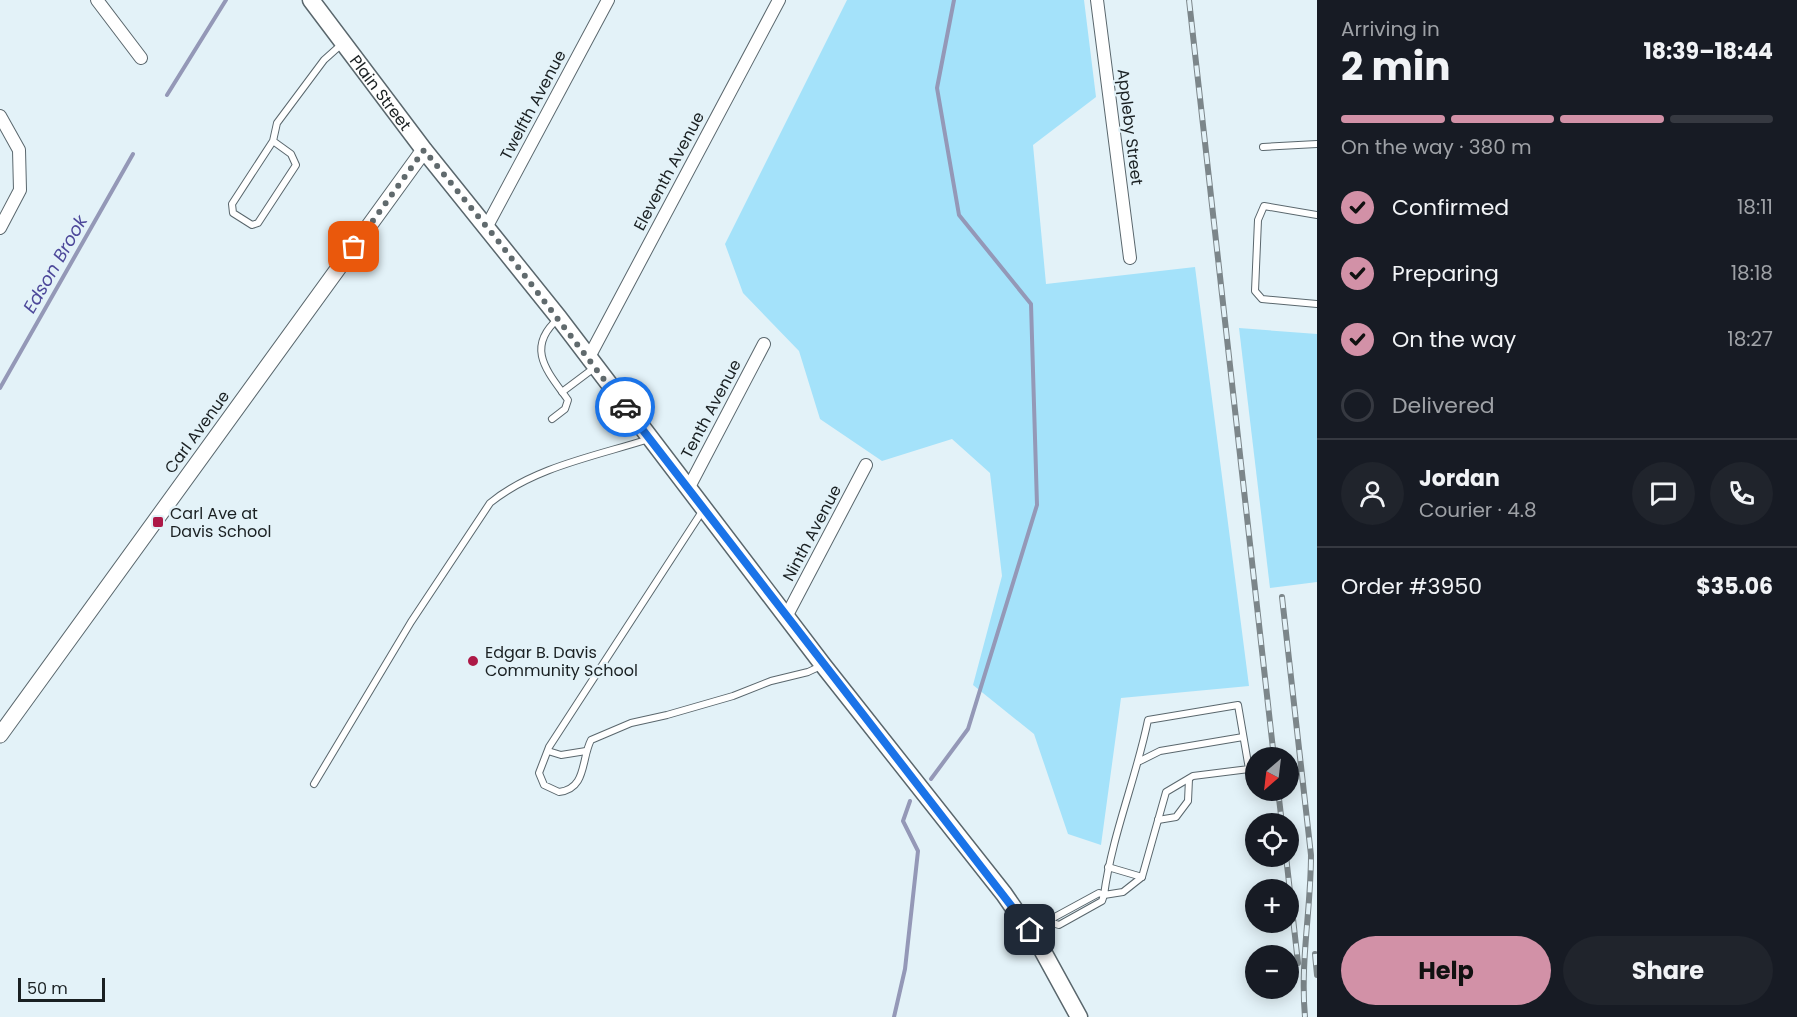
<!DOCTYPE html>
<meta charset="utf-8">
<style>
body{margin:0;font-family:Poppins,sans-serif;background:#20242c;color:#f1f3f6;height:100vh;display:flex;flex-direction:column;font-size:22px;white-space:nowrap}
*{box-sizing:border-box;margin:0}
p{font-size:20px;color:#9ea1a6}
.icon{flex:none;width:33px;height:33px;fill:none;stroke:currentColor;stroke-width:2;stroke-linecap:round;stroke-linejoin:round}
.map{position:relative;flex:1;overflow:hidden}
.panel{display:flex;flex-direction:column;background:#171b24;width:480px}
.panel>*{flex:none}
.needle{width:39px;rotate:208deg}
.buttons{position:absolute;left:1245px;top:747px;display:grid;gap:12px}
.buttons a{display:grid;place-items:center;width:54px;height:54px;border-radius:50%;background:#171b24;box-shadow:0 3px 15px #0003;font-size:30px}
.scale{position:absolute;left:18px;bottom:15px;width:87px;box-sizing:border-box;padding-left:6px;border:3px solid #1a2022;border-top:0;font-size:16px;line-height:21px;white-space:nowrap;color:#1a2022;-webkit-text-stroke:4px #e3f2f8;paint-order:stroke}
.pin{position:absolute;display:grid;place-items:center;width:51px;height:51px;color:#fff;margin:-26px;border-radius:12px;box-shadow:0 3px 9px #0006}
.courier{position:absolute;display:grid;place-items:center;width:60px;height:60px;margin:-30px;border:4px solid #1a73e8;border-radius:50%;background:#fff;color:#222;box-shadow:0 2px 8px #0007}
.summary em{font-style:normal;font-weight:700}
.summary div{display:flex;flex-direction:column-reverse}
.summary{display:flex;align-items:center;justify-content:space-between;height:102px;padding:0 24px}
h1{font-size:39px;font-weight:700;line-height:45px}
.bar{display:grid;grid-template-columns:repeat(4,1fr);gap:9px 6px;align-content:center;height:72px;padding:0 24px}
.bar i{height:8px;border-radius:4px;background:#363941}
.bar .current{background:#d291a7}
.bar p{grid-column:span 4}
.line{display:flex;align-items:center;gap:15px;padding:0 24px;border-top:2px solid #363941}
.line div{flex:1}
.round{display:grid;place-items:center;flex:none;width:63px;height:63px;border-radius:32px;background:#20242c}
ol{padding:0 24px;list-style:none}
li{display:flex;align-items:center;gap:18px;height:66px}
li p{margin-inline-start:auto}
li .icon{padding:6px;border-radius:50%;background:#d291a7;color:#111;stroke-width:4}
li:last-child{color:#9ea1a6}
li i{width:33px;height:33px;border:3px solid #363941;border-radius:50%}
.primary-button{display:flex;gap:12px;margin-top:auto;padding:12px 24px}
.primary-button a{flex:1;height:69px;border-radius:36px;background:#d291a7;color:#111;font-size:24px;font-weight:700;line-height:69px;text-align:center}
.primary-button a+a{background:#20242c;color:#f1f3f6}
main{display:flex;flex:1;min-height:0}
.map>svg:first-child{display:block}
</style>
<main>
<div class="map">
<svg width="1317" height="1017" viewBox="0 0 1317 1017">
<rect width="100%" height="100%" fill="#e3f2f8"/>
<g fill="#a4e2fa">
<polygon points="847,0 1084,0 1096,97 1033,145 1046,284 1195,267 1249,686 1121,698 1101,845 1068,834 1034,734 973,685 1002,576 990,473 952,439 882,461 820,419 799,351 743,293 725,244"/>
<polygon points="1239,328 1317,334 1317,582 1270,588"/>
</g>
<g fill="none" stroke-linecap="round" stroke-linejoin="round">
<g stroke="#9498b7" stroke-width="4">
<polyline points="167,95 226,0"/>
<polyline points="0,388 133,154"/>
<polyline points="931,779 968,729 1037,505 1031,304 959,215 937,88 954,0"/>
<polyline points="894,1017 905,969 918,851 903,821 910,801"/>
</g>
<defs>
<g id="service">
<polyline points="273,141 291,154 296,165 258,223 252,225 233,213 232,204 273,141 277,123 324,60 343,43"/>
<polyline points="1263,147 1317,144"/>
<polyline points="1317,215 1264,206 1258,220 1255,291 1262,299 1317,304"/>
<polyline points="562,392 594,368"/>
<path d="M552,419L565,409L568,400C548,372 524,348 559,318"/>
<path d="M703,510L549,747L539,773L544,785L559,792C587,789 581,759 591,740L631,723L667,715L733,696L771,681L808,672L823,665"/>
<path d="M1238,705L1249,769L1193,776L1166,792L1142,877L1123,892L1104,895C1112,835 1136,779 1148,720Z"/>
<polyline points="548,751 561,755 586,751"/>
<polyline points="1140,761 1160,751 1243,737"/>
<path d="M314,784L411,622L490,503C534,467 596,456 649,439"/>
<polyline points="1158,820 1176,817 1188,801 1189,779"/>
<polyline points="1108,867 1142,877"/>
<polyline points="1034,934 1052,923 1053,918 1099,893 1104,895 1102,901 1059,925 1052,923"/>
</g>
<g id="minor">
<polyline points="97,0 141,58"/>
<polyline points="1097,0 1130,258"/>
<polyline points="0,116 19,150 20,190 0,228"/>
<polyline points="487,226 608,0"/>
<polyline points="588,359 779,0"/>
<polyline points="688,489 764,344"/>
<polyline points="786,617 866,465"/>
</g>
<polyline id="tertiary" points="0,735 424,150"/>
<g id="secondary">
<path id="s1" d="M311,0L424,150L559,318L823,665L1004,894L1040,946L1079,1017"/>
</g>
</defs>
<use href="#service" stroke="#5a676d" stroke-width="8"/>
<use href="#minor" stroke="#5a676d" stroke-width="14"/>
<use href="#tertiary" stroke="#5a676d" stroke-width="17"/>
<use href="#secondary" stroke="#5a676d" stroke-width="19"/>
<use href="#service" stroke="#fff" stroke-width="6"/>
<use href="#minor" stroke="#fff" stroke-width="12"/>
<use href="#tertiary" stroke="#fff" stroke-width="15"/>
<use href="#secondary" stroke="#fff" stroke-width="16"/>
<defs>
<g id="rail">
<polyline points="1189,0 1274,758"/>
<path d="M1282,597L1311,855C1311,909 1300,962 1305,1017"/>
<polyline points="1278,790 1282,824"/>
<polyline points="1286,856 1298,963"/>
<polyline points="1315,954 1317,975"/>
</g>
</defs>
<use href="#rail" stroke="#7c868a" stroke-width="6"/>
<use href="#rail" stroke="#e3f2f8" stroke-width="4" stroke-dasharray="11" stroke-linecap="butt"/>
</g>
<g fill="none" stroke-linecap="round" stroke-linejoin="round">
<polyline stroke="#606a6d" stroke-width="6" stroke-dasharray="0 10.8" points="354,247 424,150 499,242 625,407"/>
<polyline stroke="#1a73e8" stroke-width="8" points="625,407 1030,930"/>
</g>
<g fill="#ad1947" stroke="#e3f2f8" stroke-width="2">
<rect x="152" y="516" width="12" height="12" rx="3"/>
<circle cx="473" cy="661" r="6"/>
</g>
<g text-anchor="middle" dominant-baseline="central" stroke-width="4.5" stroke-linejoin="round" paint-order="stroke">
<g font-size="16" fill="#1a2022" stroke="#e3f2f8">
<text stroke="none"><textPath href="#s1" startOffset="116">Plain Street</textPath></text>
<text transform="translate(533 105) rotate(-62)">Twelfth Avenue</text>
<text transform="translate(1130 127) rotate(83)">Appleby Street</text>
<text transform="translate(669 171) rotate(-62)">Eleventh Avenue</text>
<text transform="translate(711 409) rotate(-62)">Tenth Avenue</text>
<text transform="translate(197 432) rotate(-54)">Carl Avenue</text>
<text transform="translate(812 533) rotate(-62)">Ninth Avenue</text>
</g>
<g font-size="16" fill="#1a2022" stroke="#e3f2f8" text-anchor="start">
<text x="170" y="513">Carl Ave at<tspan x="170" dy="18">Davis School</tspan></text>
<text x="485" y="652">Edgar B. Davis<tspan x="485" dy="18">Community School</tspan></text>
</g>
<g font-size="18" font-style="italic" fill="#4d489a" stroke="#e3f2f8">
<text transform="translate(55 264) rotate(-60)">Edson Brook</text>
</g>
</g>
</svg>
<div class="buttons">
<a><svg class="needle" viewBox="-14 -14 28 28"><path d="M0-13l5 13h-10z" fill="#e53935"/><path d="M0 13l5-13h-10z" fill="#9ea1a6"/></svg></a>
<a><svg class="icon" aria-label="locate" viewBox="0 0 24 24"><circle cx="12" cy="12" r="6"/><path d="M12 2v4M12 18v4M2 12h4M18 12h4"/></svg></a>
<a>+</a>
<a>−</a>
</div>
<div class="scale">50 m</div>
<div class="pin" style="left:354px;top:247px;background:#ea580c"><svg class="icon" aria-label="bag" viewBox="0 0 24 24"><path d="M5 8h14l-1 12H6zM9 8a3 3 0 0 1 6 0"/></svg></div>
<div class="pin" style="left:1030px;top:930px;background:#1f2937"><svg class="icon" aria-label="home" viewBox="0 0 24 24"><path d="M3 11l9-7 9 7M6 9v11h12V9"/></svg></div>
<div class="courier" style="left:625px;top:407px"><svg class="icon" aria-label="car" viewBox="0 0 24 24"><path d="M5 17H2v-5l4-1 3-4h7l3 4 3 1v5h-3M9 17h6M6 11h13"/><circle cx="7" cy="17" r="2"/><circle cx="17" cy="17" r="2"/></svg></div>
</div>
<section class="panel">
<div class="summary"><div><h1>2 min</h1><p>Arriving in</p></div><em>18:39–18:44</em></div>
<div class="bar"><i class="current"></i><i class="current"></i><i class="current"></i><i></i><p>On the way · 380 m</p></div>
<ol>
<li><svg class="icon" aria-label="check" viewBox="0 0 24 24"><path d="M5 12l5 5 9-10"/></svg>Confirmed<p>18:11</p></li>
<li><svg class="icon" aria-label="check" viewBox="0 0 24 24"><path d="M5 12l5 5 9-10"/></svg>Preparing<p>18:18</p></li>
<li><svg class="icon" aria-label="check" viewBox="0 0 24 24"><path d="M5 12l5 5 9-10"/></svg>On the way<p>18:27</p></li>
<li><i></i>Delivered</li>
</ol>
<div class="line" style="height:108px"><a class="round"><svg class="icon" aria-label="person" viewBox="0 0 24 24"><circle cx="12" cy="8" r="4"/><path d="M4 21q1-7 8-7t8 7"/></svg></a><div><b>Jordan</b><p>Courier · 4.8</p></div><a class="round"><svg class="icon" aria-label="chat" viewBox="0 0 24 24"><path d="M4 5h16v11H9l-5 4z"/></svg></a><a class="round"><svg class="icon" aria-label="phone" viewBox="0 0 24 24"><path d="M5 4h4l2 5-3 2q2 4 5 5l2-3 5 2v4C11 20 4 13 5 4z"/></svg></a></div>
<div class="line" style="height:78px"><div>Order #3950</div><b>$35.06</b></div>
<div class="primary-button"><a>Help</a><a>Share</a></div>
</section>
</main>
